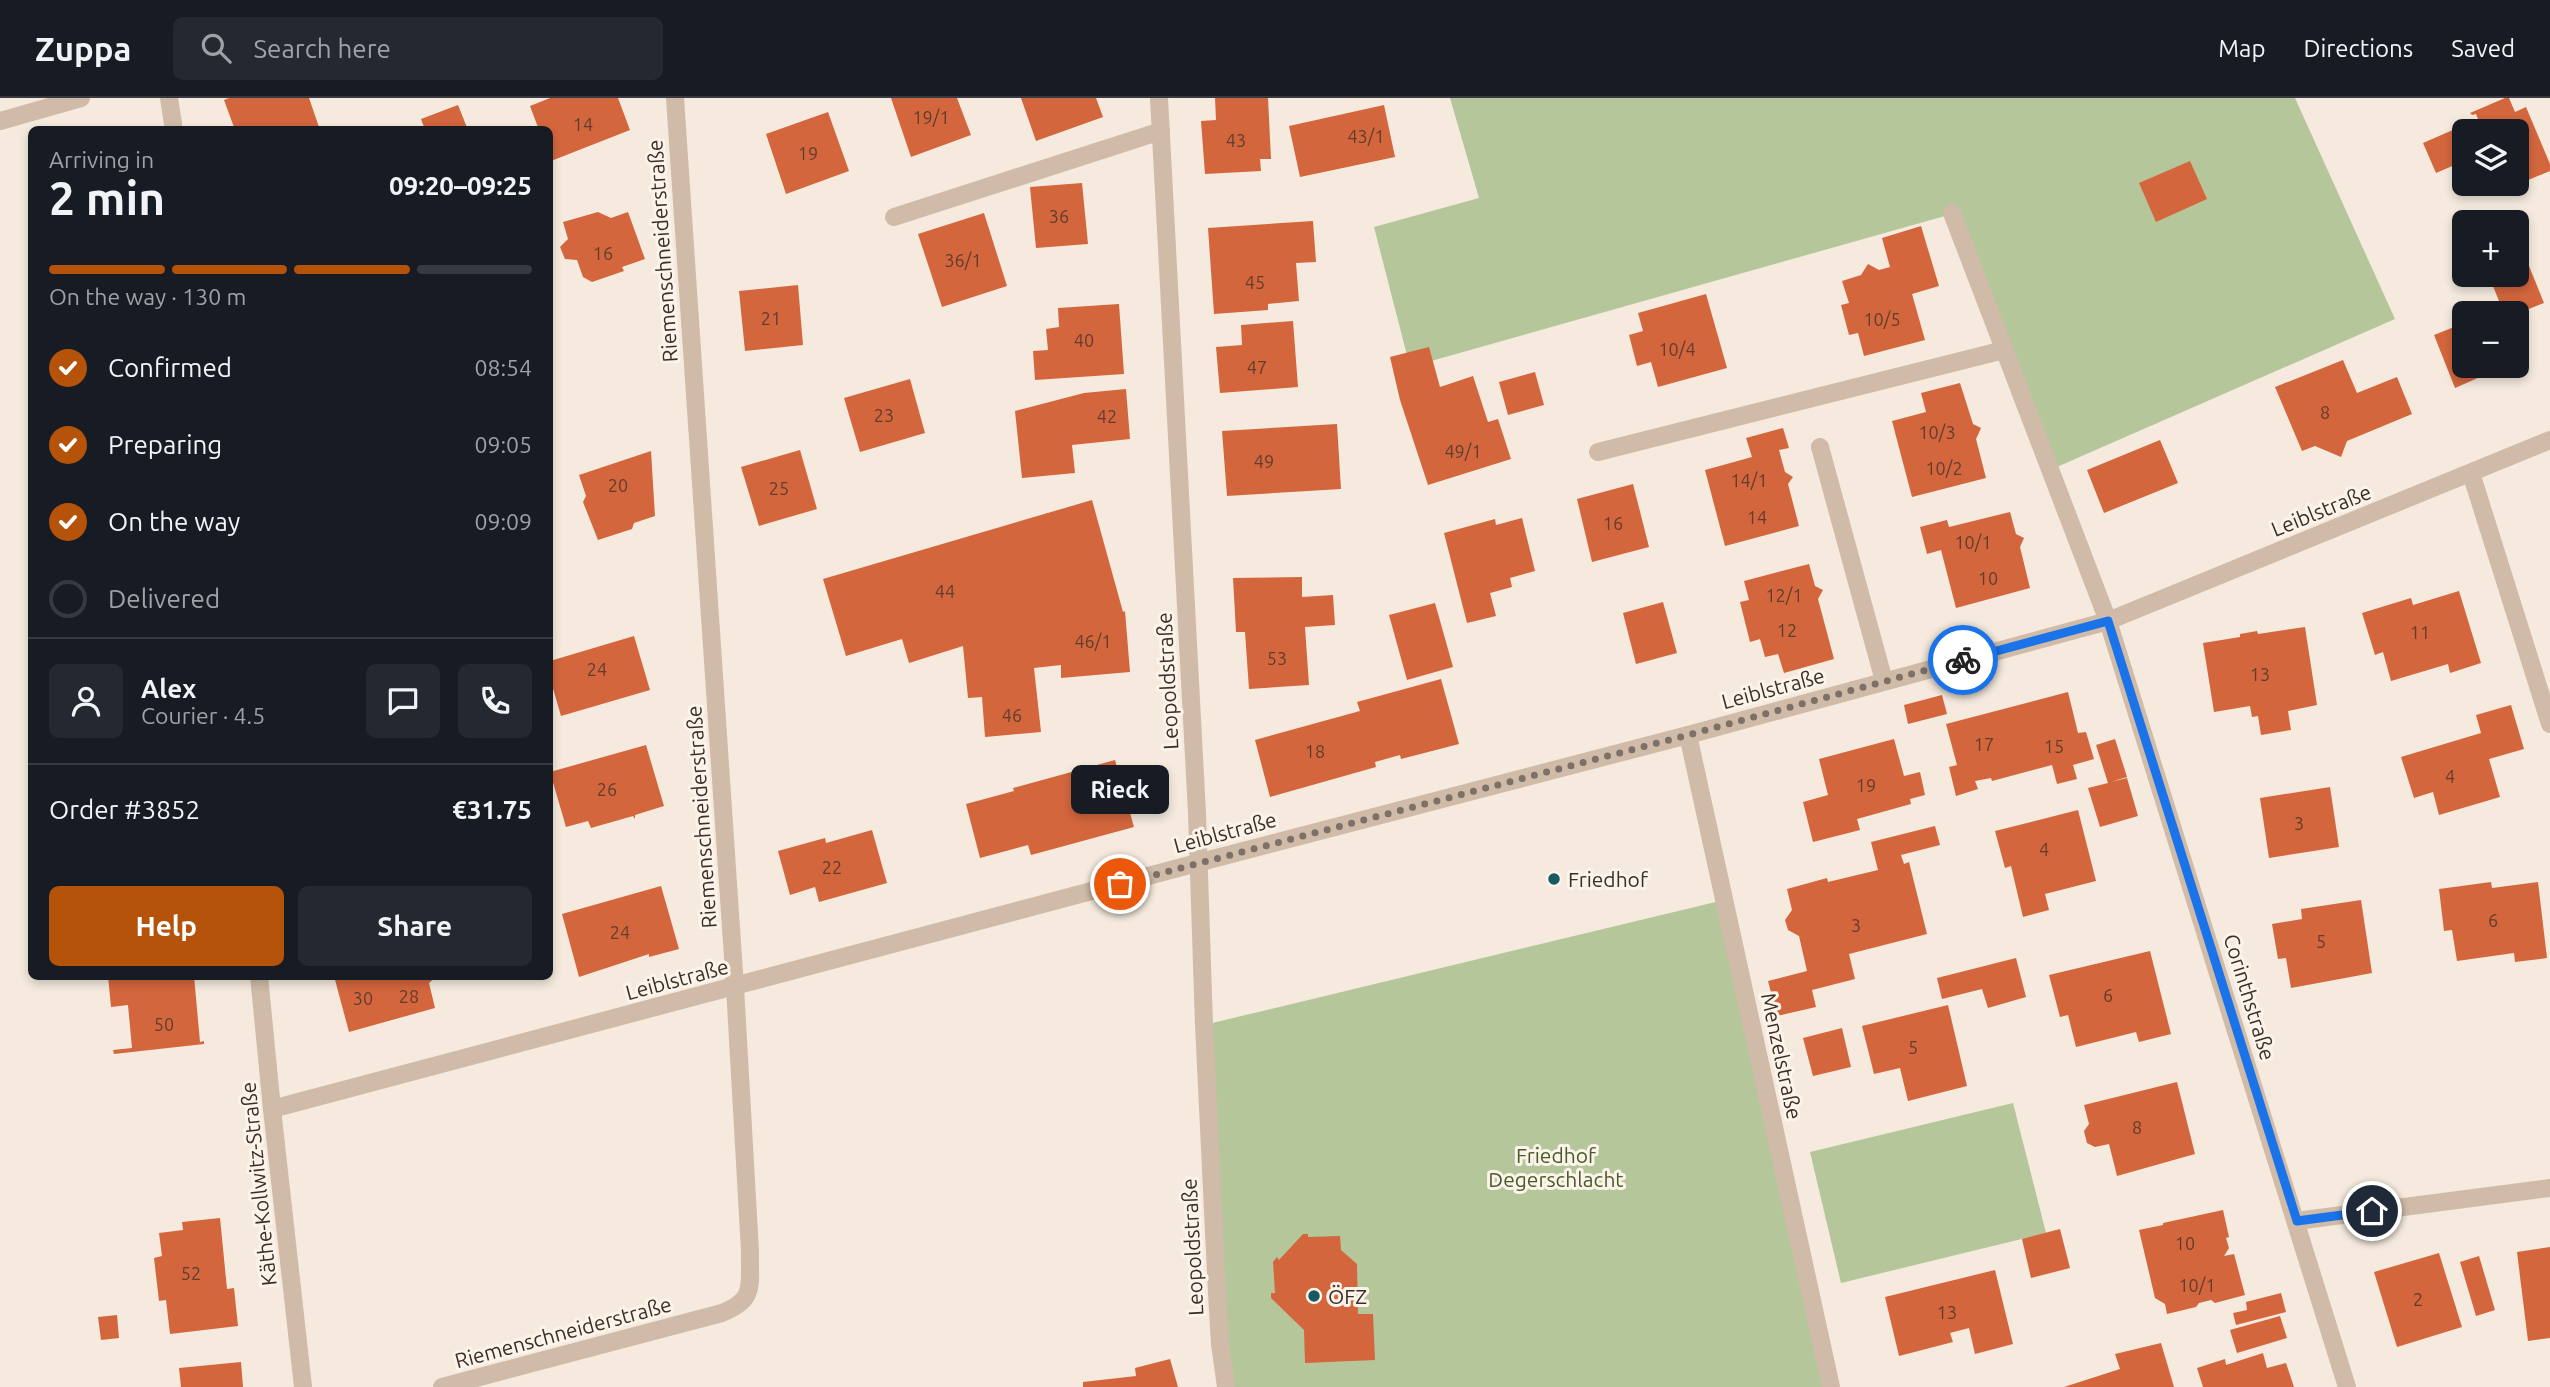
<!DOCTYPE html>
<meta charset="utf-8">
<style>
body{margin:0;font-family:Ubuntu,sans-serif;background:#242831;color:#f1f3f6;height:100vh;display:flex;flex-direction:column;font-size:26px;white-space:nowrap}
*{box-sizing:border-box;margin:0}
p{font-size:23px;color:#9ea1a6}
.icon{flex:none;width:38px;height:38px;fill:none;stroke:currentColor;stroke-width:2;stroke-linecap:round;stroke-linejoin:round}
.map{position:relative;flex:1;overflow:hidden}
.details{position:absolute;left:28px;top:28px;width:525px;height:854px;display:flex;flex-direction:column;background:#171b24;border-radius:10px;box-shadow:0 4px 10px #0003}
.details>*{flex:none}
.fabs{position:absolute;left:2452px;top:21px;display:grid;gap:14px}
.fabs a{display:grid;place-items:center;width:77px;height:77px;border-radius:10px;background:#171b24;box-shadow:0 4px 10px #0003;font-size:35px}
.pin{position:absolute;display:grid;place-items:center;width:60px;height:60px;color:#fff;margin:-30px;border:4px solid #fff;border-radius:50%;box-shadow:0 2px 7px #0007}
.courier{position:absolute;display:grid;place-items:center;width:70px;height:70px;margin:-35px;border:5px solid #1a73e8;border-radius:50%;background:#fff;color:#222;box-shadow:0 2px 9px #0007}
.bubble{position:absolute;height:49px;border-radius:10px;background:#171b24;box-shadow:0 4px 10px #0003;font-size:23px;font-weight:700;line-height:49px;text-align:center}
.summary em{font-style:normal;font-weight:700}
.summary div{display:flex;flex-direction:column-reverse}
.summary{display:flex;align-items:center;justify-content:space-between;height:119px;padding:0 21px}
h1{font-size:46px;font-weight:700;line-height:52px}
.bar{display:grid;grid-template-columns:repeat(4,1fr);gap:10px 7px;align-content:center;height:84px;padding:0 21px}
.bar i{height:9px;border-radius:5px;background:#363941}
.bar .active{background:#b45309}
.bar p{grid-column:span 4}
.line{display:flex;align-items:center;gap:18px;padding:0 21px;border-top:2px solid #363941}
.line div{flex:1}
.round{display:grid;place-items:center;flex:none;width:74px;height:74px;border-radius:10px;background:#242831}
ol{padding:0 21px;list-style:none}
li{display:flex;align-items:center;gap:21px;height:77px}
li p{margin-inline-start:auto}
li .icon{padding:7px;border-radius:50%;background:#b45309;color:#fff;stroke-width:4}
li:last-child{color:#9ea1a6}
li i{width:38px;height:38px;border:4px solid #363941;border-radius:50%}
.action{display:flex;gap:14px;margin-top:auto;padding:14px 21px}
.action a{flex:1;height:80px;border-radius:10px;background:#b45309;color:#fff;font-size:28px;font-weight:700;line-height:80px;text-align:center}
.action a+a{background:#242831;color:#f1f3f6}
header{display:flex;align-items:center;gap:42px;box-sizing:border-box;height:98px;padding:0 35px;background:#171b24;border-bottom:2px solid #363941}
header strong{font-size:33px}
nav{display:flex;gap:38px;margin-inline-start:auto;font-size:24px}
.search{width:490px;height:63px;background:#242831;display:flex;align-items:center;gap:18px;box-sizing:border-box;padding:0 24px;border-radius:10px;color:#9ea1a6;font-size:26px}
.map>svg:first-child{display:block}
</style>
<header>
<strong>Zuppa</strong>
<div class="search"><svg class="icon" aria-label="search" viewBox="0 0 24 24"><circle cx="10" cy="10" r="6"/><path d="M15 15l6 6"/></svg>Search here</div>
<nav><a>Map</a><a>Directions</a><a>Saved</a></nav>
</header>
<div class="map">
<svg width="2550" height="1289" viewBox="0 0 2550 1289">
<rect width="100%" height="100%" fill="#f5eadd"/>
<g fill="#b6c69b">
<polygon points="1450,0 2295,0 2395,221 2050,372 1952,116 1410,269 1374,129 1479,100"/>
<polygon points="1724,802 1831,1289 1226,1289 1204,927"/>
<polygon points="2013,1005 2046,1135 1841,1185 1810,1054"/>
</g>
<g fill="#d3663d">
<polygon points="229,0 309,0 320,32 235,32 224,2"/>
<polygon points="550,0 618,0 630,32 551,63 550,32 539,32 530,8"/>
<polygon points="891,0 957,0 971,37 911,59"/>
<polygon points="1021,0 1096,0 1103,19 1036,43"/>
<polygon points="1215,0 1268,0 1271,61 1260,61 1261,73 1205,76 1201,23 1216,22"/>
<polygon points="2505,0 2509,0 2515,14 2526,9 2550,66 2550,73 2504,92 2503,89 2507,88 2506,86 2516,86 2516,33 2464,33 2464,63 2436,75 2423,45 2478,21 2476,16 2472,17 2470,15"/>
<polygon points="458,7 468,32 425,32 421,21"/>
<polygon points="1384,7 1395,59 1300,79 1289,28"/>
<polygon points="828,14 849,73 786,96 766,36"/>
<polygon points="2190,63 2207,101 2156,124 2139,85"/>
<polygon points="1082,85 1088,146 1036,150 1030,89"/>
<polygon points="598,114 611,120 628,114 645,161 622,169 624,173 592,184 583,179 577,162 565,161 560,149 568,141 563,124"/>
<polygon points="984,115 1007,188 942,209 918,136"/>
<polygon points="1313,123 1316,164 1296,165 1299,203 1268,206 1268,212 1214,216 1208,130"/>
<polygon points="1921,128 1939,188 1912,196 1925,242 1864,258 1858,235 1849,237 1841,207 1849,205 1842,183 1861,177 1868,166 1879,172 1890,169 1882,140"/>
<polygon points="2529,168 2544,205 2516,216 2483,215 2501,208 2491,183 2506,177 2516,177 2516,173"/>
<polygon points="798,187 803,247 745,253 739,193"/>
<polygon points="1706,196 1727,270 1658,289 1651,264 1637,268 1629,237 1643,233 1638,215"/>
<polygon points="1119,206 1124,276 1035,282 1033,253 1048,252 1046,231 1059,229 1058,210"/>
<polygon points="1293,223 1298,289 1220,295 1216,249 1242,247 1241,227"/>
<polygon points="2464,225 2464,268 2516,268 2517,243 2526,266 2499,278 2496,272 2455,290 2434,237"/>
<polygon points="1429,249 1440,289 1473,278 1488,324 1498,321 1511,361 1428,387 1400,302 1390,259"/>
<polygon points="2343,262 2357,295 2397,279 2412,316 2347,343 2341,359 2315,348 2302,353 2275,289"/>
<polygon points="1535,274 1544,307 1508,317 1499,284"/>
<polygon points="910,281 925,335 860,354 844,300"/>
<polygon points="1960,285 1973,326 1981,330 1976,341 1986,380 1912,399 1892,323 1926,314 1921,295"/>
<polygon points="1126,291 1130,341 1072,347 1075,375 1022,380 1015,313 1084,295"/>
<polygon points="1337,326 1341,391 1227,398 1222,333"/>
<polygon points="1783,330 1789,350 1779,352 1785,374 1793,379 1788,386 1799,428 1725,448 1705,372 1752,359 1746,340"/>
<polygon points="2160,342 2178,385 2104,415 2087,372"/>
<polygon points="800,352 817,411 759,428 741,369"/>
<polygon points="651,353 655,418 634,425 632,431 598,442 583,404 586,398 579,377"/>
<polygon points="1633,386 1649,449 1592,464 1577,401"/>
<polygon points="1092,402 1123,514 1125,513 1130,574 1061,580 1061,567 1034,570 1041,634 985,639 982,599 968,600 963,548 909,565 902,541 846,558 823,481"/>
<polygon points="2010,414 2016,436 2024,440 2020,449 2030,490 1956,510 1941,452 1927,456 1920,429 1947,422 1949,429"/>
<polygon points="1522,420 1535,473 1510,480 1512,489 1490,495 1496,518 1467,525 1444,435 1495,421 1496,427"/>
<polygon points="1809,466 1815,488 1823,492 1818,501 1834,561 1784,575 1778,556 1765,559 1760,541 1750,544 1740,504 1749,502 1744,483"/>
<polygon points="1302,479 1302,499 1333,497 1335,527 1305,529 1309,587 1249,591 1245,534 1236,534 1233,480"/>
<polygon points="2459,493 2481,565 2450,575 2448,566 2391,583 2383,554 2375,557 2362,515 2411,500 2413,507"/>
<polygon points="1663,504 1677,555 1636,566 1623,515"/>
<polygon points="1435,505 1453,569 1407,582 1389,517"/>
<polygon points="2305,529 2317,607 2288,613 2291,632 2261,637 2258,618 2252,619 2250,608 2214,614 2203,545 2240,539 2240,536 2257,533 2258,536"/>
<polygon points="634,538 650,592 561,618 550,580 550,563"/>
<polygon points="1441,581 1459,646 1401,661 1400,657 1375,664 1376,669 1270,699 1255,642 1360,613 1357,604"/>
<polygon points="2068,594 2078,635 2086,634 2094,661 2073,667 2077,681 2057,686 2052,667 1992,683 1991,680 1975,683 1978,691 1956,698 1949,669 1957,667 1946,626"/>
<polygon points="1942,597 1947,616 1908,626 1904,607"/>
<polygon points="2511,607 2524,651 2489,661 2500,699 2439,717 2433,694 2414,700 2401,659 2481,635 2476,617"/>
<polygon points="1894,641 1904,678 1920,674 1925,697 1910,701 1911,706 1857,721 1860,732 1813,744 1803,704 1828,697 1819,661"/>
<polygon points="2115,641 2127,679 2111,684 2127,680 2138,718 2100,729 2088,690 2108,685 2096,647"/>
<polygon points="646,647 664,708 635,717 635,721 633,718 591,730 588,723 566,729 550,674"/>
<polygon points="1115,662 1134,729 1031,757 1028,747 980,760 966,706 1014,693 1013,690"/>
<polygon points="2330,689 2339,749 2269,760 2260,700"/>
<polygon points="2078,712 2096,783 2045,796 2049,812 2023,819 2011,768 2005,770 1995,733"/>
<polygon points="1935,728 1940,747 1901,757 1904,766 1909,764 1927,836 1849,856 1855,881 1812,892 1816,909 1777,918 1768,883 1807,873 1799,838 1788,832 1785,822 1792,812 1787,791 1827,780 1828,784 1878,772 1871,744"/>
<polygon points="872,732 887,785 819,804 815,789 790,797 778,753 825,740 826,745"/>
<polygon points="2491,784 2492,790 2538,784 2547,860 2515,864 2514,855 2457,863 2452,832 2444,833 2439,791"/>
<polygon points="661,788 679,851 649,859 649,856 579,879 562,816"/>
<polygon points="2361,802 2372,875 2291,890 2286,860 2278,861 2272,826 2302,821 2301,811"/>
<polygon points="2150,853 2171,936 2139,944 2136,934 2076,949 2068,917 2060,919 2049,877"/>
<polygon points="2016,860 2026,899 1988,910 1982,891 1942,901 1937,880"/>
<polygon points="108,878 194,878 200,944 204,943 204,946 114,956 113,952 132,950 128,907 111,909"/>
<polygon points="334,878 437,878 429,885 435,910 349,934"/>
<polygon points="1948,907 1967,988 1908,1003 1900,970 1874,976 1862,928"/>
<polygon points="1842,930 1851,969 1813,978 1803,940"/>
<polygon points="2177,984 2195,1056 2117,1078 2109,1046 2095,1049 2087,1045 2084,1033 2089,1026 2084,1007"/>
<polygon points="2223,1112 2229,1139 2226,1140 2229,1150 2224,1158 2234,1156 2245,1197 2215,1205 2211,1202 2199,1205 2196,1209 2167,1216 2165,1206 2155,1200 2139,1132 2163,1127 2163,1125"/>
<polygon points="220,1120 227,1191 234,1190 238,1228 170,1236 166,1202 159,1203 154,1160 162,1158 159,1135 183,1132 182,1124"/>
<polygon points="2060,1131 2070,1170 2031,1180 2022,1141"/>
<polygon points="1303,1136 1308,1136 1308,1139 1340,1138 1341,1152 1357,1166 1358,1216 1373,1216 1375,1262 1305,1265 1304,1232 1271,1200 1271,1195 1275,1195 1273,1164 1277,1159 1279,1162"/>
<polygon points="2550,1149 2550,1240 2528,1243 2517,1154"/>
<polygon points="2439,1155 2462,1229 2397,1249 2374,1174"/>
<polygon points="2479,1158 2495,1212 2476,1218 2460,1164"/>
<polygon points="1995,1172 2013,1246 1975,1256 1969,1230 1950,1235 1953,1244 1899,1258 1885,1199"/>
<polygon points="2281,1195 2286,1214 2236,1227 2233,1215 2247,1212 2246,1204"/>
<polygon points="117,1217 119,1240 101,1242 98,1219"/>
<polygon points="2280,1218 2287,1240 2237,1255 2230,1232"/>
<polygon points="2161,1245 2174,1289 2064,1289 2120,1271 2115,1256"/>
<polygon points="2263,1255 2267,1270 2286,1265 2294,1289 2203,1289 2197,1270 2225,1261 2226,1267"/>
<polygon points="1170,1261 1178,1289 1083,1289 1083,1284 1136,1278 1135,1270"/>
<polygon points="241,1264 243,1289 181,1289 179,1270"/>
</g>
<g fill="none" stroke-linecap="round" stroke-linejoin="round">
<g stroke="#cfbba7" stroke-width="18">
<polyline points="894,119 1161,33"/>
<polyline points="1820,349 1884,583"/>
<polyline points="1598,354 2004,252"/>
<polyline points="272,1011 303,1289"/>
</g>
<g stroke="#cfbba7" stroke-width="18">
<polyline points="169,0 174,32"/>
<polyline points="0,23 81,0"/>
<polyline points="1952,115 2108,523 2347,1289"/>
<polyline points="2471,375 2550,626"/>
<polyline points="1688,637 1831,1289"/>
<polyline points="259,878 272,1011 1197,765 1688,637 2108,523 2550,342"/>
<polyline points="2296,1123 2550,1090"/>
<path d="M442,1289L722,1215C757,1201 749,1187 750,1153L735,889L675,0"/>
</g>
<polyline stroke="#cfbba7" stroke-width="18" points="1159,0 1197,715 1204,927 1217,1195 1220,1246 1226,1289"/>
</g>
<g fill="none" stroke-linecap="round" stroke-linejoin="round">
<polyline stroke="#7c7067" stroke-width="7" stroke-dasharray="0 12.6" points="1120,786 1688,637 1963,562"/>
<polyline stroke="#1a73e8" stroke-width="9" points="1963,562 2108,523 2297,1123 2372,1113"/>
</g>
<g fill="#195a61" stroke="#fcf4ea" stroke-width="2.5">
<circle cx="1554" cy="781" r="7"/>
<circle cx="1314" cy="1198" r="7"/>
</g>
<g text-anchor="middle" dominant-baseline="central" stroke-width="6" stroke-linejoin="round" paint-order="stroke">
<g font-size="18" fill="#613d2d">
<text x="931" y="19">19/1</text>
<text x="583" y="26">14</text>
<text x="1366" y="38">43/1</text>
<text x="1236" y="42">43</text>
<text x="808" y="55">19</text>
<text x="1059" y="118">36</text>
<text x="603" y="155">16</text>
<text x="963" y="162">36/1</text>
<text x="1255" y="184">45</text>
<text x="771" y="220">21</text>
<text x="1882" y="221">10/5</text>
<text x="1084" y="242">40</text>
<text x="1677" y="251">10/4</text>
<text x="1257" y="269">47</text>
<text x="2325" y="314">8</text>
<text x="884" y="317">23</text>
<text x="1107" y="318">42</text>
<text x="1937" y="334">10/3</text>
<text x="1463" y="353">49/1</text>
<text x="1264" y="363">49</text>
<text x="1944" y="370">10/2</text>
<text x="1749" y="382">14/1</text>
<text x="618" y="387">20</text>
<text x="779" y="390">25</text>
<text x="1757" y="419">14</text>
<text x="1613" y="425">16</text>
<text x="1973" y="444">10/1</text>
<text x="1988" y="480">10</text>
<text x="945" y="493">44</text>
<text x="1784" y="497">12/1</text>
<text x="1787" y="532">12</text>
<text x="2420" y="534">11</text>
<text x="1093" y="543">46/1</text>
<text x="1277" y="560">53</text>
<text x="597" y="571">24</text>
<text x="2260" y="576">13</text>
<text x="1012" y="617">46</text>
<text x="1984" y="646">17</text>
<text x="2054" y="648">15</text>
<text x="1315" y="653">18</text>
<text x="2450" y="678">4</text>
<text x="1866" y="687">19</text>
<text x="607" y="691">26</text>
<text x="2299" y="725">3</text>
<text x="2044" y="751">4</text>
<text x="832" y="769">22</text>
<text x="2493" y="822">6</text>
<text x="1856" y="827">3</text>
<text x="620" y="834">24</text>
<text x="2321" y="843">5</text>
<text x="2108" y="897">6</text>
<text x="409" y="898">28</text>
<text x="363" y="900">30</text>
<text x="164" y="926">50</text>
<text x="1913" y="949">5</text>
<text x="2137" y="1029">8</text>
<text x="2185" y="1145">10</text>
<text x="191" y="1175">52</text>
<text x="2197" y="1187">10/1</text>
<text x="2418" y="1201">2</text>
<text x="1947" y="1214">13</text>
</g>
<g font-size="21" fill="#3b2f28" stroke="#fcf4ea">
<text transform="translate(662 153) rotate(-94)">Riemenschneiderstraße</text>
<text transform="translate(2321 412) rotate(-22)">Leiblstraße</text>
<text transform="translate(1167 583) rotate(-93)">Leopoldstraße</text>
<text transform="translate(1773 590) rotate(-15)">Leiblstraße</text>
<text transform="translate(701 719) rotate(-94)">Riemenschneiderstraße</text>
<text transform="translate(1225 734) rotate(-15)">Leiblstraße</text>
<text transform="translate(677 881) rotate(-15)">Leiblstraße</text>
<text transform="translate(2250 899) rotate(73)">Corinthstraße</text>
<text transform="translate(1782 958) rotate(78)">Menzelstraße</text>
<text transform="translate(258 1086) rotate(-96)">Käthe-Kollwitz-Straße</text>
<text transform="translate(1192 1149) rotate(-93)">Leopoldstraße</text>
<text transform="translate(563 1234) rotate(-15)">Riemenschneiderstraße</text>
</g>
<g font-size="21" fill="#3b2f28" stroke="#fcf4ea" text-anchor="start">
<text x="1568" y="781">Friedhof</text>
<text x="1328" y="1198">ÖFZ</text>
</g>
<g font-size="21" fill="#485c29" stroke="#fcf4ea">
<text x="1556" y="1057">Friedhof<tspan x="1556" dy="24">Degerschlacht</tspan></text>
</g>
</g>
</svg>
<div class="fabs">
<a><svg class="icon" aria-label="layers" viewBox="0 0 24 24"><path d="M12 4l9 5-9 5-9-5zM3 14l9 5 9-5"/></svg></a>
<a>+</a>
<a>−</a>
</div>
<div class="pin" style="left:1120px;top:786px;background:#ea580c"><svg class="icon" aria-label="bag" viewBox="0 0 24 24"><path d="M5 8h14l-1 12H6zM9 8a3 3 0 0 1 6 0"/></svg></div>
<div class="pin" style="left:2372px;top:1113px;background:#1f2937"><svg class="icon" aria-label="home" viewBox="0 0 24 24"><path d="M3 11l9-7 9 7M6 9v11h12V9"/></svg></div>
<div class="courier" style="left:1963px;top:562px"><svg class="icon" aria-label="bike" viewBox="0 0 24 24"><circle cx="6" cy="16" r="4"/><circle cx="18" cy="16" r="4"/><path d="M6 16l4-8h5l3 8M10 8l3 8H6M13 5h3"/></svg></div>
<div class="bubble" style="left:1071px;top:667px;width:98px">Rieck</div>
<section class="details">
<div class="summary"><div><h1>2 min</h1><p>Arriving in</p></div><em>09:20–09:25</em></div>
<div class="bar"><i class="active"></i><i class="active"></i><i class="active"></i><i></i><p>On the way · 130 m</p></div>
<ol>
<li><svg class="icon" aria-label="check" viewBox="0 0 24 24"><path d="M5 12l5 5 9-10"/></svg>Confirmed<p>08:54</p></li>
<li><svg class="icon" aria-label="check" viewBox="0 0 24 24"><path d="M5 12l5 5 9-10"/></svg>Preparing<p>09:05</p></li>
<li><svg class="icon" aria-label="check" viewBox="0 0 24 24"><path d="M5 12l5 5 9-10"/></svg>On the way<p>09:09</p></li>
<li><i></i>Delivered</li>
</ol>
<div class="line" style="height:126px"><a class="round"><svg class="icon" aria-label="person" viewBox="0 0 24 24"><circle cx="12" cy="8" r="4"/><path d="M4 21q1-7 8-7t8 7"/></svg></a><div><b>Alex</b><p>Courier · 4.5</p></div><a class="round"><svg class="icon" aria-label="chat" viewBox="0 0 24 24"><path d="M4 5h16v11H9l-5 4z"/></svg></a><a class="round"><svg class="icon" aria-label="phone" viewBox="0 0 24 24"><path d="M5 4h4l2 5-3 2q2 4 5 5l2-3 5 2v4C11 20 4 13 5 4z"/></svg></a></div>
<div class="line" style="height:91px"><div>Order #3852</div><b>€31.75</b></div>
<div class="action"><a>Help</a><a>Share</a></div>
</section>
</div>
